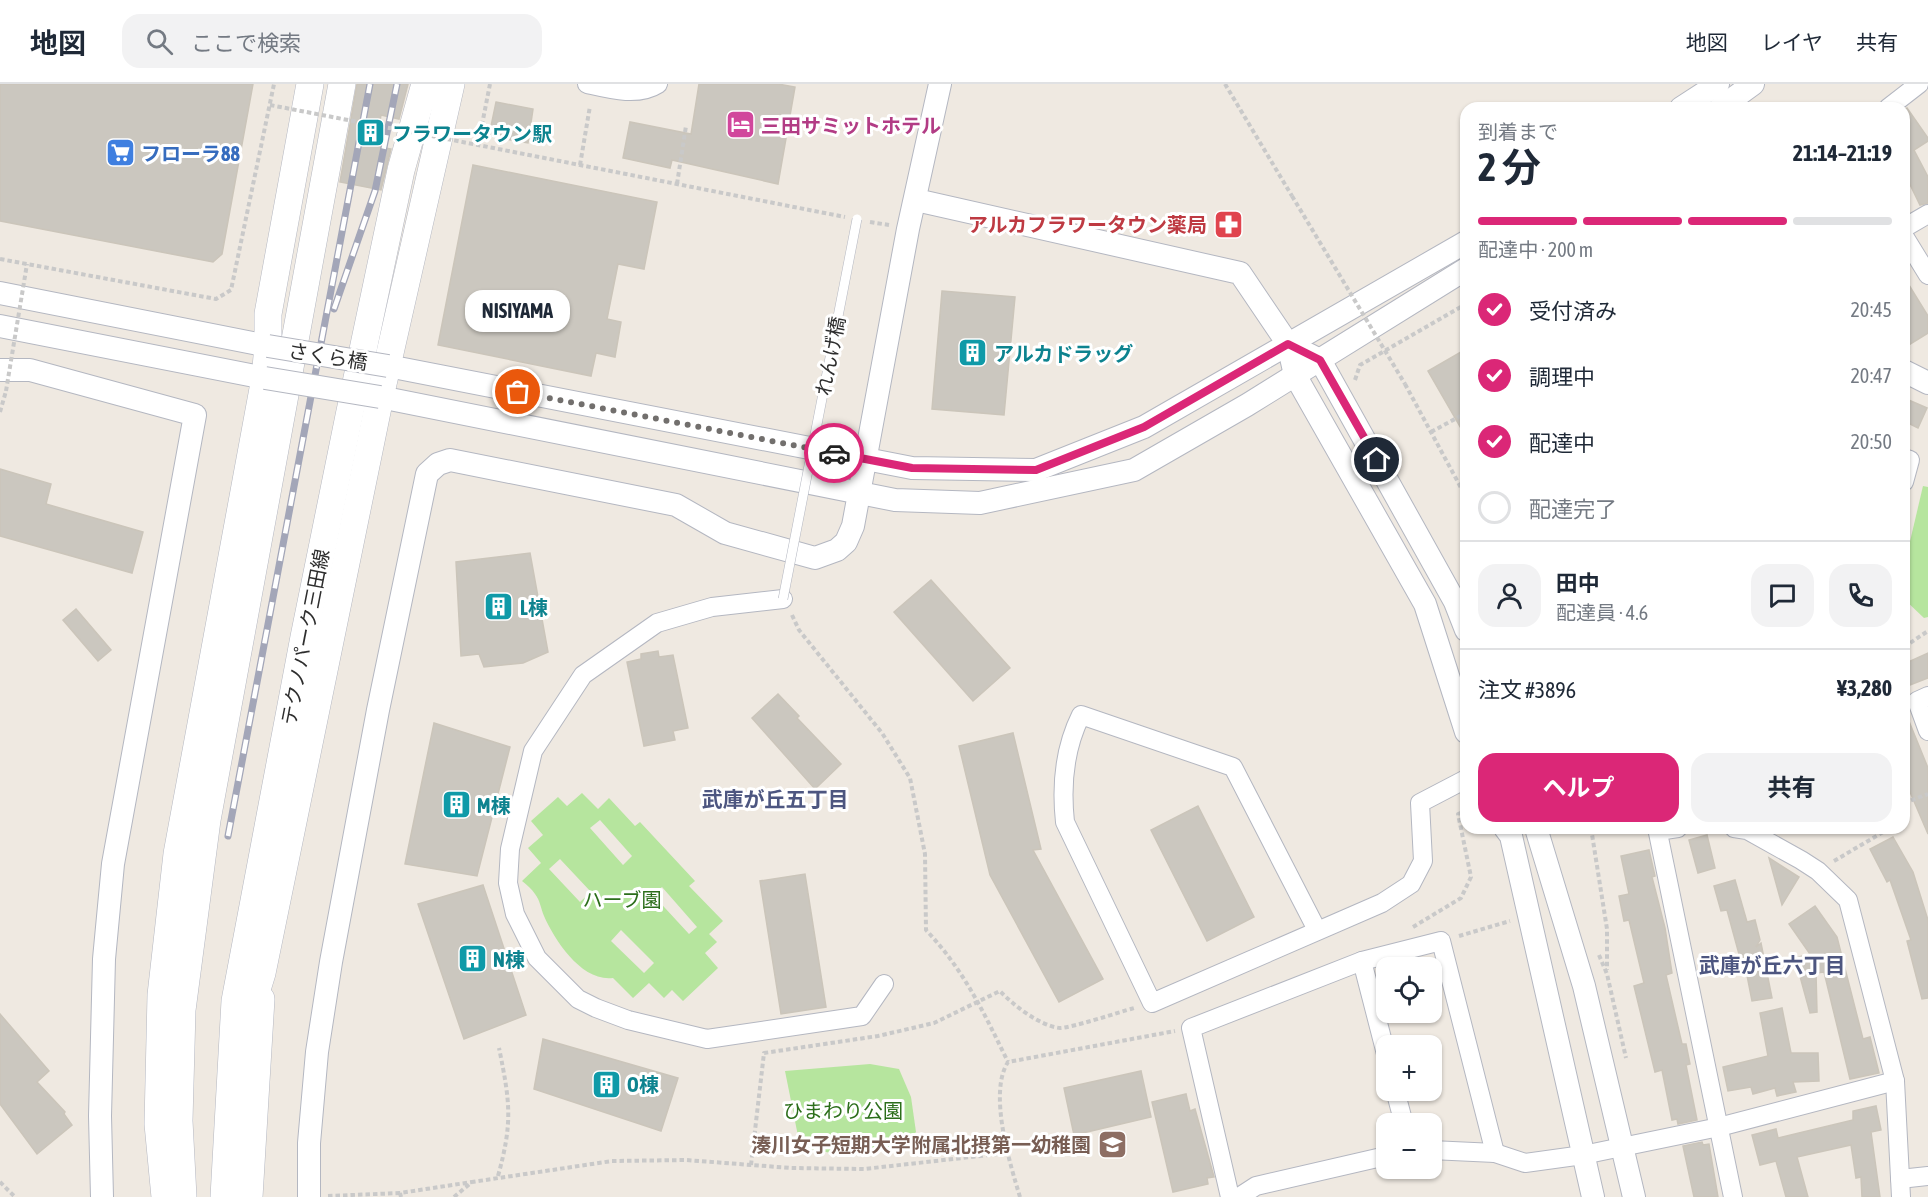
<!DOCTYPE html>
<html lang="ja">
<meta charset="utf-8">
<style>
body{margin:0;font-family:"Asap Condensed","Noto Sans JP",sans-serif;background:#f2f2f3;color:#1f2937;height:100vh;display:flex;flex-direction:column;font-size:22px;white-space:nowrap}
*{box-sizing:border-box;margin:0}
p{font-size:20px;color:#747a83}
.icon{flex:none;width:33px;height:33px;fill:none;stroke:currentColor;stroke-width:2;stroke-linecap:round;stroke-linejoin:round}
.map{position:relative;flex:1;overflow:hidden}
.panel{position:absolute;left:1460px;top:18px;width:450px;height:732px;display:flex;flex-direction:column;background:#fff;border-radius:18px;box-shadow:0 2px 4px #0004}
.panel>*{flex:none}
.controls{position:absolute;left:1376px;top:873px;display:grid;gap:12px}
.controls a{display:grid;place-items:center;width:66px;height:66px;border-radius:12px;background:#fff;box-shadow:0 2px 4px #0004;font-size:30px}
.pin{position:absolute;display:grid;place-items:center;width:51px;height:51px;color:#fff;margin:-26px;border:3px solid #fff;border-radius:50%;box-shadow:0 2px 6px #0007}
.courier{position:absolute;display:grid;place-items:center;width:60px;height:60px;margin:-30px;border:4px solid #db2777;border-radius:50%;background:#fff;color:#222;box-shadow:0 2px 8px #0007}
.bubble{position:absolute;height:42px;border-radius:18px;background:#fff;box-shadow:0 2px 4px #0004;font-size:20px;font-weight:700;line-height:42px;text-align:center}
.headline em{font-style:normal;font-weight:700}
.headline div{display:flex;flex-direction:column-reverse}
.headline{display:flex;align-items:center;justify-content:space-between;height:102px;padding:0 18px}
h1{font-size:39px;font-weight:700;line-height:45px}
.bar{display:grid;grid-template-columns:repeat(4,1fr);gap:9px 6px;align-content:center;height:72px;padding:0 18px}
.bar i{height:8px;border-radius:4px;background:#e0e1e3}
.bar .current{background:#db2777}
.bar p{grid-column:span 4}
.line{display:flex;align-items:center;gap:15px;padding:0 18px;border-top:2px solid #e0e1e3}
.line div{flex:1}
.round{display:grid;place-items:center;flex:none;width:63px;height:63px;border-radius:18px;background:#f2f2f3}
ol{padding:0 18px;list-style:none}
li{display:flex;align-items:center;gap:18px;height:66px}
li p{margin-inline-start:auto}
li .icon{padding:6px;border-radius:50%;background:#db2777;color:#fff;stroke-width:4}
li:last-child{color:#747a83}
li i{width:33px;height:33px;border:3px solid #e0e1e3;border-radius:50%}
.action{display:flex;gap:12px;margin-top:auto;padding:12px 18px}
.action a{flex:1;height:69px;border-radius:18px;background:#db2777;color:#fff;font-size:24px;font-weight:700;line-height:69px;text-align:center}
.action a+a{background:#f2f2f3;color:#1f2937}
header{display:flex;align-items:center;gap:36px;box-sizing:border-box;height:84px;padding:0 30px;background:#fff;border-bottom:2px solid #e0e1e3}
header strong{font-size:28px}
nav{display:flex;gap:33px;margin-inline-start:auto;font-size:21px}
.search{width:420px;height:54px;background:#f2f2f3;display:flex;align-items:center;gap:15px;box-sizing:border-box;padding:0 21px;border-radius:18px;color:#747a83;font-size:22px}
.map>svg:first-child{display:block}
</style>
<header>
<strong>地図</strong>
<div class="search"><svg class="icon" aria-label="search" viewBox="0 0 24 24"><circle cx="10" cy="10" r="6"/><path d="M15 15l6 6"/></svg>ここで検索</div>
<nav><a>地図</a><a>レイヤ</a><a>共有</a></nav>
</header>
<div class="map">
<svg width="1928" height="1113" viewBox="0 0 1928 1113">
<rect width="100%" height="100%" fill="#efe9e1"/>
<g fill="#b6e59e" fill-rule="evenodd">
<polygon points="1923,402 1928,403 1928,533 1924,534 1904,515 1904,483"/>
<path d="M582,709L598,725L609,714L635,742L640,738L695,797L689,802L723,837L709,850L717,858L705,869L718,884L683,917L672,906L664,914L649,899L633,914L613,894C582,898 555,857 544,832C541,825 540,816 535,810C532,805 527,801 522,797L541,779L528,764L543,751L531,737L558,713L567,722ZM600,736L632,772L623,781L590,744ZM560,775L591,808L580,818L549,785ZM662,803L697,843L689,850L653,811ZM621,846L654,879L644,889L611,857Z"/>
<polygon points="870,980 899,985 911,1013 916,1048 904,1061 842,1071 810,1065 798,1052 785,987"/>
</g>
<g fill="#cbc7bf" stroke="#cbc5ba" stroke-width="1.5">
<polygon points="0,0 253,0 222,170 213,178 0,137"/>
<polygon points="357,0 408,0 399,35 381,31 376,62 391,65 381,106 340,98"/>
<polygon points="699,0 778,0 795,3 778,100 672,76 670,84 623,74 630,38 691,50"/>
<polygon points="496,18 533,25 528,59 489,52"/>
<polygon points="1907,24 1928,54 1928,57 1914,66 1928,93 1928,119 1920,121 1904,88 1904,26"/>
<polygon points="473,81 657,118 644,185 618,180 607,235 621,238 615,273 596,269 591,292 438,261"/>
<polygon points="1904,193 1928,232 1928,249 1904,264"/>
<polygon points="942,207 1015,213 1004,331 932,325"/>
<polygon points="1466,265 1466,353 1428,287"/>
<polygon points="1904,314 1927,324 1918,344 1904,337"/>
<polygon points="0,385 51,400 46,420 143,448 132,489 0,452"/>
<polygon points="530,469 548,568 523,579 484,583 479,570 461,572 456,478"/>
<polygon points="931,496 1010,584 973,617 894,528"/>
<polygon points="76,525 111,566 98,577 63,536"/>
<polygon points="658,567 659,573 673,571 688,644 673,647 675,656 644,662 627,578 641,575 641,570"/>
<polygon points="1928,569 1928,594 1910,601 1904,580"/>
<polygon points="778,610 799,632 797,634 841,680 815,705 752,634"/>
<polygon points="1904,625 1928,684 1928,750 1907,701 1904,703"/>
<polygon points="434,639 510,663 477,792 405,780"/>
<polygon points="1013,649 1041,765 1033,766 1103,895 1059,918 990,791 959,662"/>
<polygon points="1198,722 1254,833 1207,857 1151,746"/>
<polygon points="1707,751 1715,784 1698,789 1689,756"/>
<polygon points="1893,753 1913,788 1928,836 1928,914 1922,915 1907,857 1911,856 1890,796 1887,798 1870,765"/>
<polygon points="1649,766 1655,792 1652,793 1665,844 1672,889 1666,891 1682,960 1686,960 1690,980 1686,981 1697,1036 1678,1040 1677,1035 1672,1036 1662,986 1655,988 1634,902 1644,899 1629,836 1624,837 1619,812 1629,810 1621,772"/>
<polygon points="1769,774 1799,793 1782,821"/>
<polygon points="805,790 826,923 781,930 760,797"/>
<polygon points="1735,796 1747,838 1755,836 1760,856 1756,863 1761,859 1772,914 1752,917 1745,881 1743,885 1727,826 1721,827 1714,802"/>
<polygon points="483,801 526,931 464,955 418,820"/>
<polygon points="1815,822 1837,853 1863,955 1870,953 1879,989 1850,995 1824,888 1816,889 1817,928 1810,929 1795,874 1810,870 1789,840"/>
<polygon points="1782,924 1791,969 1818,969 1819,997 1793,998 1796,1008 1777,1012 1775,1004 1753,1010 1751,1003 1728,1007 1723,983 1768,972 1760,929"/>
<polygon points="0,930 49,987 37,998 65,1028 64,1030 72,1041 37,1070 0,1020"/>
<polygon points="543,955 678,994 661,1047 534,1005"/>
<polygon points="1141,987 1151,1033 1074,1051 1064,1004"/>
<polygon points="1186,1010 1190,1027 1195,1025 1214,1093 1207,1094 1208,1100 1173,1108 1152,1018"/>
<polygon points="1876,1022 1881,1046 1871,1048 1880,1113 1862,1113 1861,1093 1856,1094 1851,1061 1797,1073 1808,1113 1786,1113 1776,1077 1760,1081 1752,1051 1776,1045 1778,1054 1853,1036 1853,1027"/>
<polygon points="1702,1058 1703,1061 1709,1060 1718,1113 1694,1113 1683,1062"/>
</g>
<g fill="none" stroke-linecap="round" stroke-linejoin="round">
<defs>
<g id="minor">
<path d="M587,0C609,5 638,13 658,0"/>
<polyline points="1888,24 1919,0"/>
<polyline points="1904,144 1928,130"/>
<polyline points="1904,152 1928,191"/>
<polyline points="1904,374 1910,376 1904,398"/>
<polyline points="783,515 712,523 657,539 583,591 533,667 510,765 508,799 515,830 537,874 578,915 596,924 628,936 707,955 862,932 884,900"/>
<polyline points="1928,612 1917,617 1928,647"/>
<polyline points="1657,744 1733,1113"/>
<polyline points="1734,744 1747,746 1801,776 1818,787 1848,816 1895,997 1901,1113"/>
<polyline points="1658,747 1678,744"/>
<path d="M1317,846L1233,683L1081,631C1064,665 1061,701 1065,738L1152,919L1382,819L1411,800L1423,777L1420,719L1466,695"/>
<polyline points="1362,877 1386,970"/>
<polyline points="1395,1006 1404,1040"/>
<polyline points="1431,1066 1495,1069 1525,1079 1583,1071 1719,1043 1895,997"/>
<polyline points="1900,1095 1928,1092"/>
<polyline points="1230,1113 1191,944 1362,877 1441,857 1495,1069"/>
<polyline points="1239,1113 1256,1102 1386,1072"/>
</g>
<g id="tertiary">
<polyline points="1681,24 1718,0"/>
<polyline points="1720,24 1753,0"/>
<polyline points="916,116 1240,189 1288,260 1295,291 1425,520 1466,648"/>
<polyline points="0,209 268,262"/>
<polyline points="0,242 265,294"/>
<polyline points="1308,270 1320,276 1455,518 1466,546"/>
<polyline points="388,282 912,384 1036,386 1144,343 1466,158"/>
<polyline points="0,286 30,286 195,331 113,780 104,875 100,1032 102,1113"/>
<polyline points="1904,287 1928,299"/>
<polyline points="380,313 895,416 980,419 1134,386 1247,321 1466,185"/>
<polyline points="1505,744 1511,752 1593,1113"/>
<polyline points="1536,744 1584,902 1634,1113"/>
<polyline points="309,1113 309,1059 317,968 331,878 378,626 427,390 438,380 450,376 676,421 725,449 815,474 837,466 846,458 853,442 908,145 940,0"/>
</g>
<g id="secondary">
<polyline points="247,938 262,889 380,313 451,0"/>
<polyline points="165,1113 158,1040 161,911 177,770 265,294 268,262 268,230 310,0"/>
<polyline points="183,1113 179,1037 182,926 207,736 342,0"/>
<polyline points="224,1113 235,917 304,553 349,332 401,86 425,0"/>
<polyline points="249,1113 261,915"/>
</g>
</defs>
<use href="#minor" stroke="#b4b7c1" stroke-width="20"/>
<use href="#tertiary" stroke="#b4b7c1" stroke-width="24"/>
<use href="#secondary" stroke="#b4b7c1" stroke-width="28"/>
<g stroke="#c9c9c9" stroke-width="4" stroke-dasharray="4.5 3" stroke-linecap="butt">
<polyline points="490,0 478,61 845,133"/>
<polyline points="1225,0 1292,112"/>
<polyline points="580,81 590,22"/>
<polyline points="677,100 686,42"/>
<polyline points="870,138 889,141"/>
<polyline points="0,175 216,215 231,206 274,0"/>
<polyline points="1355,296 1360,281 1466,220"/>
<polyline points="1405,300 1466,413"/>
<polyline points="0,328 6,307"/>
<polyline points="1431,348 1466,329"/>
<path d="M792,531L799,546L882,649L910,694L925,770L926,846C964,886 984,929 1008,978"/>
<polyline points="1904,563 1928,547"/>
<polyline points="1904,719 1928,710"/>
<polyline points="1591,744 1607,845 1607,886"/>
<polyline points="1834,777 1890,744"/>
<polyline points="1413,843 1461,814 1471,793 1458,730 1466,727"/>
<polyline points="1459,852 1510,837"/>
<polyline points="1599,871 1607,890 1626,974"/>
<path d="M751,1081L764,969L878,952L934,939L1000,907C1013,921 1040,942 1060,944C1071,944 1120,928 1134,924"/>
<path d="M498,1092C513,1038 510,1018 499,964"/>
<polyline points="0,1098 15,1113"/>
<polyline points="328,1112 400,1109"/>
<polyline points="401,1113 400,1109 472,1098"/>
<polyline points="454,1113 472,1098 612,1077 686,1076 791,1084 864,1085 1007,1069"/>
<path d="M1020,1113C1010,1080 988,1009 1008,978L1175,947"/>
</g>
<use href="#minor" stroke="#fff" stroke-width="18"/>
<use href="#tertiary" stroke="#fff" stroke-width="22"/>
<use href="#secondary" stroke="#fff" stroke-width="27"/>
<defs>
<g id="rail">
<polyline points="334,225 375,107 397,0"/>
<polyline points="228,752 370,0"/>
</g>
</defs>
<use href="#rail" stroke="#a3a6b8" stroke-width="7"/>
<use href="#rail" stroke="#fff" stroke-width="4.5" stroke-dasharray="14" stroke-linecap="butt"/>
<defs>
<polyline id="service-bridge" points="783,515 857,135"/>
<g id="tertiary-bridge">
<polyline points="268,262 388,282"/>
<polyline points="265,294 380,313"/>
</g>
</defs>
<use href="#service-bridge" stroke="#b4b7c1" stroke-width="10" stroke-linecap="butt"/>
<use href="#tertiary-bridge" stroke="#b4b7c1" stroke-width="24" stroke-linecap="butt"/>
<g stroke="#c9c9c9" stroke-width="4" stroke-dasharray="4.5 3" stroke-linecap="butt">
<polyline points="270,21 478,61"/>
<polyline points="1292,112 1405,300"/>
<polyline points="6,307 27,180"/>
</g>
<use href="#service-bridge" stroke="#fff" stroke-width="9"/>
<use href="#tertiary-bridge" stroke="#fff" stroke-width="22"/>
</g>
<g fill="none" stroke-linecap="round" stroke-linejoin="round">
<polyline stroke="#726f6d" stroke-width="6" stroke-dasharray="0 10.8" points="518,308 834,369"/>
<polyline stroke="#db2777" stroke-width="8" points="834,369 912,384 1036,386 1144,343 1288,260 1320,276 1377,376"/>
</g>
<defs>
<symbol id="hotel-square" viewBox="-11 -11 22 22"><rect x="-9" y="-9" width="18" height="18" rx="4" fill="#d1479c" stroke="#fff"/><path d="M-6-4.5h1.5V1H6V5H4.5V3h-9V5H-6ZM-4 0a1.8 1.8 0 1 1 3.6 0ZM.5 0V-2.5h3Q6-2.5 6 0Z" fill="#fff"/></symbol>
<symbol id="building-square" viewBox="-11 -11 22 22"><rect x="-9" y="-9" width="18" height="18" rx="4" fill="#0f9aa8" stroke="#fff"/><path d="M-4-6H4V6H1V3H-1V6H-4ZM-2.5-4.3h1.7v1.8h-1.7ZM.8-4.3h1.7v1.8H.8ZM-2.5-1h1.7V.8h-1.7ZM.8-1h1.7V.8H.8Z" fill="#fff"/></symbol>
<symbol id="supermarket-square" viewBox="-11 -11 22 22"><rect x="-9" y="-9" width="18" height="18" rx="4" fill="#3f7fe0" stroke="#fff"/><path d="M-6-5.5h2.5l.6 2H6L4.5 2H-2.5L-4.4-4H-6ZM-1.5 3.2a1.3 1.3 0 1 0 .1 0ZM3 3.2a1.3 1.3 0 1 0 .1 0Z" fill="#fff"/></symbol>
<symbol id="pharmacy-square" viewBox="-11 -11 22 22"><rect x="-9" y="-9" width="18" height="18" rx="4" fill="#e0444e" stroke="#fff"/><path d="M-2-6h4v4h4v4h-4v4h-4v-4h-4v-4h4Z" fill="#fff"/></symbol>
<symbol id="school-square" viewBox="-11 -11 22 22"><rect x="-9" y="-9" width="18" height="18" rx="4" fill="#8d6e63" stroke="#fff"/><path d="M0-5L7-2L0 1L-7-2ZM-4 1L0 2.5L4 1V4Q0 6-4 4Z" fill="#fff"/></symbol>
</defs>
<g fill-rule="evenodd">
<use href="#hotel-square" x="724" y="24" width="33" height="33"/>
<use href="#building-square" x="354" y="32" width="33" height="33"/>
<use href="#supermarket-square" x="104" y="52" width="33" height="33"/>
<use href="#pharmacy-square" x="1212" y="124" width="33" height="33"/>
<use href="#building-square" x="956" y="252" width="33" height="33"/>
<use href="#building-square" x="482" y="506" width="33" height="33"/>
<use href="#building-square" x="440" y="704" width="33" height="33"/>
<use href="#building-square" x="456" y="858" width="33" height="33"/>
<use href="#building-square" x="590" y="984" width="33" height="33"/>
<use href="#school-square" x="1096" y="1044" width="33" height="33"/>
</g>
<g text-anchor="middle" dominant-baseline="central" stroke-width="6" stroke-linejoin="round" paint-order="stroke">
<g font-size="20" font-weight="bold" fill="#b23c85" stroke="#fff" text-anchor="start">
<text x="761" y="41">三田サミットホテル</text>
</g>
<g font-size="20" font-weight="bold" fill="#0d838f" stroke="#fff" text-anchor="start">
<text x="392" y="49">フラワータウン駅</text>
<text x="994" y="269">アルカドラッグ</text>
<text x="520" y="523">L棟</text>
<text x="477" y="721">M棟</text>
<text x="493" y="875">N棟</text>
<text x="627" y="1000">O棟</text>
</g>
<g font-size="20" font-weight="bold" fill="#366cbe" stroke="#fff" text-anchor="start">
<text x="141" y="69">フローラ88</text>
</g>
<g font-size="20" font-weight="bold" fill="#be3a42" stroke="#fff" text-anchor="end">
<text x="1207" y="140">アルカフラワータウン薬局</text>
</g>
<g font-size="20" fill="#2e2e2e" stroke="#fff">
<text transform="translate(328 272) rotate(9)">さくら橋</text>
<text transform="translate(830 272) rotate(-79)">れんげ橋</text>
<text transform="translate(305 553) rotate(-79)">テクノパーク三田線</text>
</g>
<g font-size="20" fill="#2c6e1b" stroke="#fff">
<text x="622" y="815">ハーブ園</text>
<text x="843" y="1026">ひまわり公園</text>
</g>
<g font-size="20" font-weight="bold" fill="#785e54" stroke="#fff" text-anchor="end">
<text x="1091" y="1060">湊川女子短期大学附属北摂第一幼稚園</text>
</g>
<g font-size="21" font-weight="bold" fill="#4d5680" stroke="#fff">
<text x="775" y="715">武庫が丘五丁目</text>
<text x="1772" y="881">武庫が丘六丁目</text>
</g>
</g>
</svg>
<div class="controls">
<a><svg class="icon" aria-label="locate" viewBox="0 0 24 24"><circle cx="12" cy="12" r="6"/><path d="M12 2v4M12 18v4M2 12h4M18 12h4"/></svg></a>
<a>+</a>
<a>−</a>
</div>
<div class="pin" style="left:518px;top:308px;background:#ea580c"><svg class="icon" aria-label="bag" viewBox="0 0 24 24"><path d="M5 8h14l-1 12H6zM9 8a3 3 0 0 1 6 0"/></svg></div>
<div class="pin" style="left:1377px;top:376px;background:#1f2937"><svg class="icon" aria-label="home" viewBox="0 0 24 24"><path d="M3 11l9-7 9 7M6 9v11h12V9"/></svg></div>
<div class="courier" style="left:834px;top:369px"><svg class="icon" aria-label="car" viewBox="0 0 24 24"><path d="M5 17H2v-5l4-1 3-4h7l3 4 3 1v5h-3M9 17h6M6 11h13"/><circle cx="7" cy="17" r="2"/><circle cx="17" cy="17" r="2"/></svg></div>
<div class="bubble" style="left:465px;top:206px;width:105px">NISIYAMA</div>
<section class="panel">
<div class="headline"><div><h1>2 分</h1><p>到着まで</p></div><em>21:14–21:19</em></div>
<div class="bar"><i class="current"></i><i class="current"></i><i class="current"></i><i></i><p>配達中 · 200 m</p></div>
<ol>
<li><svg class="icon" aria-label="check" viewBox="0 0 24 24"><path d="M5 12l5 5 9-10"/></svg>受付済み<p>20:45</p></li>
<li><svg class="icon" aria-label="check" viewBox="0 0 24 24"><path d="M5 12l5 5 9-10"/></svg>調理中<p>20:47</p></li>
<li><svg class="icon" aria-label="check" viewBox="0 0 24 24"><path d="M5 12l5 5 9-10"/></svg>配達中<p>20:50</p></li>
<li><i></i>配達完了</li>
</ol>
<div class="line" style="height:108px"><a class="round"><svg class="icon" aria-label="person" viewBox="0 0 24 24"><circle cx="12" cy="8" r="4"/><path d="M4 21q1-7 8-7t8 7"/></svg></a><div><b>田中</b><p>配達員 · 4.6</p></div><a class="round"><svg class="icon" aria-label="chat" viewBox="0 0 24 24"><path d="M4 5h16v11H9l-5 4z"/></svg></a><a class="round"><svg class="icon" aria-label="phone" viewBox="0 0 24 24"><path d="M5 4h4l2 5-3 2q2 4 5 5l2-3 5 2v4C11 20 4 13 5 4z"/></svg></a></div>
<div class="line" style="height:78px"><div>注文 #3896</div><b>¥3,280</b></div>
<div class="action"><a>ヘルプ</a><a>共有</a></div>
</section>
</div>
